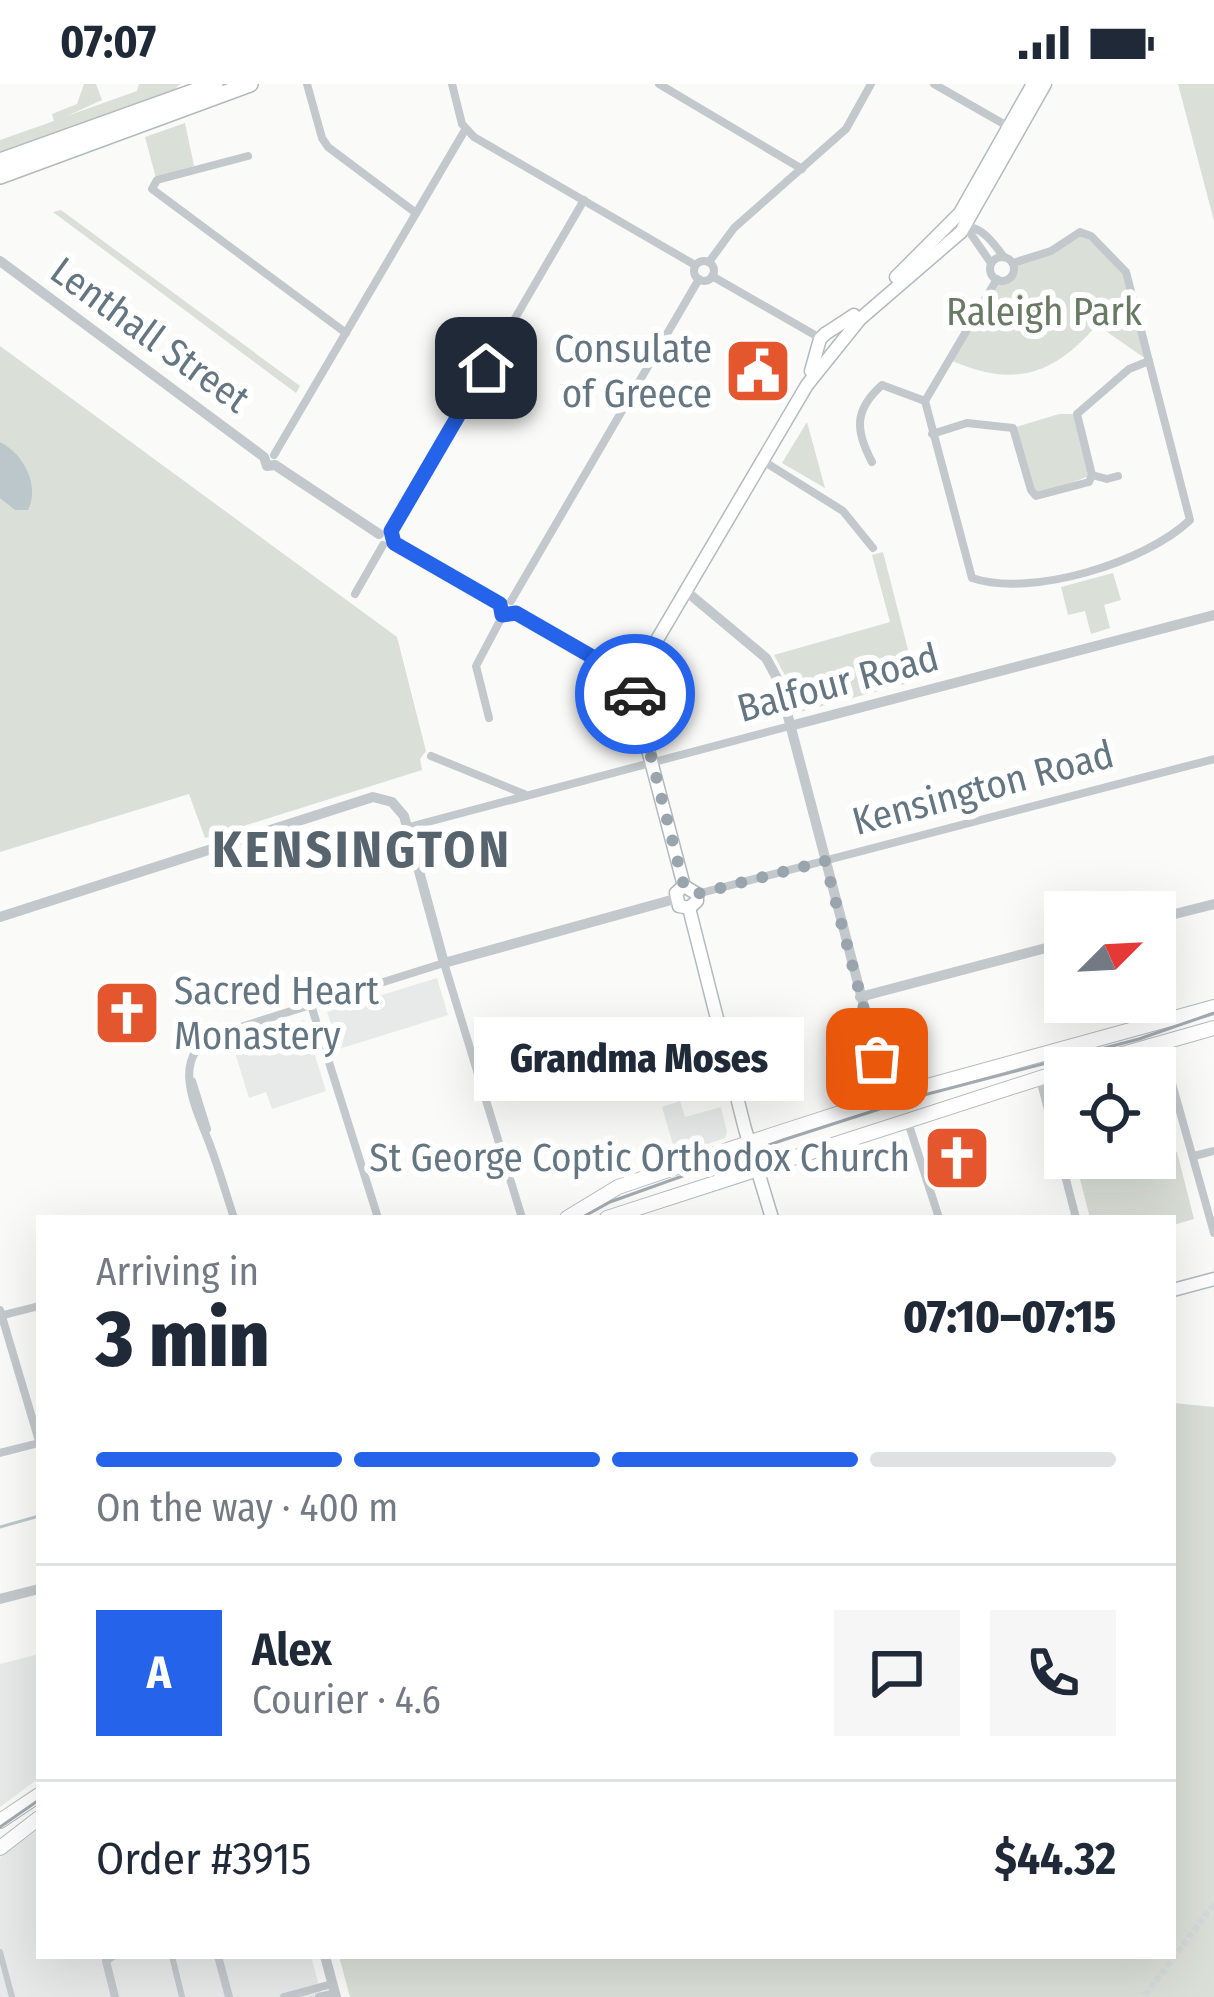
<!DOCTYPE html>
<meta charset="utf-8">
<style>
body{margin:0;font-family:"Fira Sans Condensed",sans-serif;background:#f6f6f7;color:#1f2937;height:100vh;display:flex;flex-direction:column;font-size:45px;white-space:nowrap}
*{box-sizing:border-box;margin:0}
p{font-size:39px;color:#747a83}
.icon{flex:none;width:66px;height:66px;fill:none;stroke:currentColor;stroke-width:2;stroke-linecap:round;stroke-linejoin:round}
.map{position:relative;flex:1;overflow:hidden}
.panel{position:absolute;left:36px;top:1131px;width:1140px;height:744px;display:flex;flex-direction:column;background:#fff;border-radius:0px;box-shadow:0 12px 48px #0002}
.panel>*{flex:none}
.needle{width:78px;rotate:66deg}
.buttons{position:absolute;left:1044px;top:807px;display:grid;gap:24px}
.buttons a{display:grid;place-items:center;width:132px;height:132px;border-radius:0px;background:#fff;box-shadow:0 12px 48px #0002;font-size:60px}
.pin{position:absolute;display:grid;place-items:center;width:102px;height:102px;color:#fff;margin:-51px;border-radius:24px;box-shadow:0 6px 18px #0006}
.courier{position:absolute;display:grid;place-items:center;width:120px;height:120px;margin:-60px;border:9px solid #2563eb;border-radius:50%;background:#fff;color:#222;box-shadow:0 3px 15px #0007}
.bubble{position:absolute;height:84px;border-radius:0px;background:#fff;box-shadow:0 12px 48px #0002;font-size:39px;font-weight:800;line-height:84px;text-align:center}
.summary em{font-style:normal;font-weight:800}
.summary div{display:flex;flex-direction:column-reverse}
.summary{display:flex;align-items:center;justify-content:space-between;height:204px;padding:0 60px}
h1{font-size:78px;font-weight:800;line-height:90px}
.bar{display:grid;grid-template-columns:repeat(4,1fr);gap:18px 12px;align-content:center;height:144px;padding:0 60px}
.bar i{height:15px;border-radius:9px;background:#e0e1e3}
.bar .active{background:#2563eb}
.bar p{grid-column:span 4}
.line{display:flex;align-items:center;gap:30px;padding:0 60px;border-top:3px solid #e0e1e3}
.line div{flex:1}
.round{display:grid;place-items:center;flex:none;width:126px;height:126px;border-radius:0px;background:#f6f6f7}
.status{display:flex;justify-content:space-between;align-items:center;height:84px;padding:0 60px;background:#fff;direction:ltr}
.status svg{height:33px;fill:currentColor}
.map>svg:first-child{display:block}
</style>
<div class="status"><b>07:07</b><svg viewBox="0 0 49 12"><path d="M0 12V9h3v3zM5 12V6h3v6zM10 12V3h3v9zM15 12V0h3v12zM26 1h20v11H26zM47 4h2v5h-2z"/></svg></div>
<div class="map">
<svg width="1214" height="1913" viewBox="0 0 1214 1913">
<rect width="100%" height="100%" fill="#fafaf8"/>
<g fill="#e8e9e9">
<polygon points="437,894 448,931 339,965 327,928"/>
<polygon points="304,936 326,1007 272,1025 266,1008 249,1014 232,959"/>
<polygon points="680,1017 685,1033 721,1023 727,1048 725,1054 676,1071 662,1023"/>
<polygon points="39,1570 39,1694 0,1723 0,1580"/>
<polygon points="39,1745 39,1872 311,1872 322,1913 0,1913 0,1773"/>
</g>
<g fill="#dadfd7">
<polygon points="84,0 96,0 102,16 67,32 137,7 139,0 180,0 173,7 0,68 0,56 54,37 52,30 77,20"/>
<polygon points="1178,0 1214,0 1214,137"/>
<polygon points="185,39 194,82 156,94 145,53"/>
<polygon points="61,126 300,302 296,309 53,128"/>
<path d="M1080,148L1126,188L1149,277L1097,241C1052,293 1011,304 948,275L997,195L1012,192L1013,179L1051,167Z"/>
<polygon points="0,262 397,553 426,667 420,675 422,686 205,754 189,710 0,768"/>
<polygon points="1059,330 1077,330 1092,391 1036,412 1013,344"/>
<polygon points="807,338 825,404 782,379"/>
<polygon points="883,468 916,597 796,629 788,597 774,571 890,538 872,471"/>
<polygon points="1113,489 1121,516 1104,521 1110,544 1091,550 1085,527 1068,531 1061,503"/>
<polygon points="1177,1068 1194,1135 1173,1141 1173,1134 1090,1134 1080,1095"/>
<polygon points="1173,1319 1214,1323 1214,1913 350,1913 339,1872 1173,1872"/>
</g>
<path fill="#bbc7cb" d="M0,358C24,370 40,402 28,426H15L0,414Z"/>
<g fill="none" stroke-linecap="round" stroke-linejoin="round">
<polyline stroke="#bbc7cb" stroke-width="3" points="0,1443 39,1432"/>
<polyline stroke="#d5d9db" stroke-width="6" stroke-dasharray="6 3" stroke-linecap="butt" points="1145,1911 1214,1820"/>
<defs>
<g id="secondary">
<polyline points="896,193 960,129 1033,0"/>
<polyline points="825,250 854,231"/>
<polyline points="811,287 820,255 825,250"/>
<polyline points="684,802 637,624 636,598 641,583 807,301 860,235 961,148 1045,0"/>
<polyline points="684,802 676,809 679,822 689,824"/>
<polyline points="684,802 697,810 697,817 689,824"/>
<polyline points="689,824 745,1045 772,1134"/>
<polyline points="1173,1206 1214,1195"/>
</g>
<g id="primary">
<polyline points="1073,984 1214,944"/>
<polyline points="567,1134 618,1103 769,1052 902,1009 1214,923"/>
<polyline points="607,1134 1065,986"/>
<polyline points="0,1737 39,1711"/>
<polyline points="0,1764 39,1734"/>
</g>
<g id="motorway">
<polyline points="0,77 215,0"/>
<polyline points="0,92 250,0"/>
</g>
</defs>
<use href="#secondary" stroke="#b3babf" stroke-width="15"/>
<use href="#primary" stroke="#b5babe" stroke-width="16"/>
<use href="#motorway" stroke="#b4b9bd" stroke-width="18"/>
<g stroke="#c3c8cc" stroke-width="6">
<polyline points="0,1868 12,1913"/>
<polyline points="172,1872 182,1913"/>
</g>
<g stroke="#c3c8cc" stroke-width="8">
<polyline points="307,0 322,54 328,63 416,129"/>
<polyline points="452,0 462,40 474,53 695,181"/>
<polyline points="659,0 802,85"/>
<polyline points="934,0 1009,43"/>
<polyline points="248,72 157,96 152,105 346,249"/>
<path d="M965,142C984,144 993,159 1004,173"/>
<polyline points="966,143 991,179"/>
<circle cx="1002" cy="185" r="12"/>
<circle cx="704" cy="187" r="10"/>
<polyline points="709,178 734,144 846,45 871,0"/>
<polyline points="712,192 820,254"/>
<path d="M997,195L925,317L972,494C1032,514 1146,478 1190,436L1126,188L1091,152L1080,148L1051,167L1013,179"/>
<polyline points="932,350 967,339 1013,344 1031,406 1036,412 1089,398 1092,391 1077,330 1129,285 1149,277"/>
<polyline points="274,371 465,46"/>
<polyline points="763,377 843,427 873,464"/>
<path d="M872,378C855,346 854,326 882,301L925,317"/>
<polyline points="1092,391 1107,395 1118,392"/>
<polyline points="391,447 584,116"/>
<polyline points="355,510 383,461"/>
<polyline points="511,517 699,195"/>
<polyline points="489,634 476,582 503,531"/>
<polyline points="431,672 524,710"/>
<polyline points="409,743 790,642"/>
<polyline points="697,810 1214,675"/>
<polyline points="311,921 378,1134"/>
<polyline points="1161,960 1214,1149"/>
<polyline points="1040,995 1076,1134"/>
<polyline points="192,997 207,1045"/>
<polyline points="483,1002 717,937"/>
<polyline points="908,1038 939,1134"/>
<polyline points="1194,1072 1214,1067"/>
<path d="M234,1134C226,1110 219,1085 210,1061C197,1026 168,974 215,951L444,879L522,1134"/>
<polyline points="0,1226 39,1357"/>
<polyline points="0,1232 39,1222"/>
<polyline points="0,1369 39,1359"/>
<polyline points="113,1872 106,1877 115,1913"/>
<polyline points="218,1872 229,1913"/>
<polyline points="284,1913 332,1900"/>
<polyline points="319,1913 335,1909"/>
</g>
<g stroke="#c3c8cc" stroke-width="10">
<polyline points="0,177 264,373 267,382 275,381 379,450"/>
<polyline points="393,459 500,520"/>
<polyline points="687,508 766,574 779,598 888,1014"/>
<polyline points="513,528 636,598"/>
<polyline points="790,642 1214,531"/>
<polyline points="0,833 373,713 392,718 404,732 444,879 675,815"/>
<polyline points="1155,835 1214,820"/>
<polyline points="860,913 1065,859"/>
<polyline points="0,1515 39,1505"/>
<polyline points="325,1872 336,1913"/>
</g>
<use href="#secondary" stroke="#fff" stroke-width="12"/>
<use href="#primary" stroke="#fff" stroke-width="14"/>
<use href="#motorway" stroke="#fff" stroke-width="15"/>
<g stroke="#a2aab0" stroke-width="3">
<polyline points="581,1134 610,1118 783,1056 920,1012 1139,955 1214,929"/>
<polyline points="0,1743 39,1716"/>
</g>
</g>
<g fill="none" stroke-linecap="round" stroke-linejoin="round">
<polyline stroke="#99a4ac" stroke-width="12" stroke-dasharray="0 21.6" points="635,610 684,802 697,810 825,777 877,975"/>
<polyline stroke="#2563eb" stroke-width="15" points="486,284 391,447 394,459 500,520 502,531 516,529 636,598 635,610"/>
</g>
<defs>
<symbol id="civic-square" viewBox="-11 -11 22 22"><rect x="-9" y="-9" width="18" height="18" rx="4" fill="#e4572e" stroke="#fff"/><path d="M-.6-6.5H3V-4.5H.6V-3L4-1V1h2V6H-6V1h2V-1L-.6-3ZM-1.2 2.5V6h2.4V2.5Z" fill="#fff"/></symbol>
<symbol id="church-square" viewBox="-11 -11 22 22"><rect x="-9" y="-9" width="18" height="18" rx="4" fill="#e4572e" stroke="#fff"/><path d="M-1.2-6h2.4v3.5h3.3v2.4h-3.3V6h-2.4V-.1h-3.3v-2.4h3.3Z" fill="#fff"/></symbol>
</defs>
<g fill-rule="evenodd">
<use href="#civic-square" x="720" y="249" width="76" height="76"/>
<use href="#church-square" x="89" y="891" width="76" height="76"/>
<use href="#church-square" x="919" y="1036" width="76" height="76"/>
</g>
<g text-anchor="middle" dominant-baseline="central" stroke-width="12" stroke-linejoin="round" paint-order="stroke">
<g font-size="39" fill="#687a64" stroke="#fff">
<text x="1044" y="228">Raleigh Park</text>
</g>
<g font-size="39" fill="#657683" stroke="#fff">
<text transform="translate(150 251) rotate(36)">Lenthall Street</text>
<text transform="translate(838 599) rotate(-15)">Balfour Road</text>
<text transform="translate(983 704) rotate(-15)">Kensington Road</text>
</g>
<g font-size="39" fill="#657683" stroke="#fff" text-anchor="end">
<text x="712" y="265">Consulate<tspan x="712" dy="45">of Greece</tspan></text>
<text x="174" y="907" text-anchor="start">Sacred Heart<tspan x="174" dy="45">Monastery</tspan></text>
<text x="910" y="1074">St George Coptic Orthodox Church</text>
</g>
<g font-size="51" font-weight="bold" letter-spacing="3" fill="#57646e" stroke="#fff">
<text x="362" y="766">KENSINGTON</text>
</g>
</g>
</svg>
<div class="buttons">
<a><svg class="needle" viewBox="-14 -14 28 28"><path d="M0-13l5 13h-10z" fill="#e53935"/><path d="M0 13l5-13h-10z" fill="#747a83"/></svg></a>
<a><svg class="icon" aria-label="locate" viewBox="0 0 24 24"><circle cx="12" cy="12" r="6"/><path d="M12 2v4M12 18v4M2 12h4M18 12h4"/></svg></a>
</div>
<div class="pin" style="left:877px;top:975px;background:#ea580c"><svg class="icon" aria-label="bag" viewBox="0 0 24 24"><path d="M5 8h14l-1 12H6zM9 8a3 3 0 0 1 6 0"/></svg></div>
<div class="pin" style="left:486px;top:284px;background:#1f2937"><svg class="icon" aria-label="home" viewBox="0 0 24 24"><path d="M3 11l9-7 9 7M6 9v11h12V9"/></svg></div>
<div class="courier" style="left:635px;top:610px"><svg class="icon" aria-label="car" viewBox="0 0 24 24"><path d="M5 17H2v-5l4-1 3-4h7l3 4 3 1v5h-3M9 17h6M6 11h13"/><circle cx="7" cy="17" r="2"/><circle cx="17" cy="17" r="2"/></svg></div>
<div class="bubble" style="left:474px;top:933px;width:330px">Grandma Moses</div>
<section class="panel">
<div class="summary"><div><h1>3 min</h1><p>Arriving in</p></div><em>07:10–07:15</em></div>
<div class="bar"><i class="active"></i><i class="active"></i><i class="active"></i><i></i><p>On the way · 400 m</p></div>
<div class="line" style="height:216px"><b class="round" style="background:#2563eb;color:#fff">A</b><div><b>Alex</b><p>Courier · 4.6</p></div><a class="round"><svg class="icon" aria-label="chat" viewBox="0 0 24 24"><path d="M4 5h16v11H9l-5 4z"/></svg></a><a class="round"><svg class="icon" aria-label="phone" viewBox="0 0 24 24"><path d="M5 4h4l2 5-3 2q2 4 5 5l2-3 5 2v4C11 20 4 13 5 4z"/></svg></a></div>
<div class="line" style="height:156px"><div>Order #3915</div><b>$44.32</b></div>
</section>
</div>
